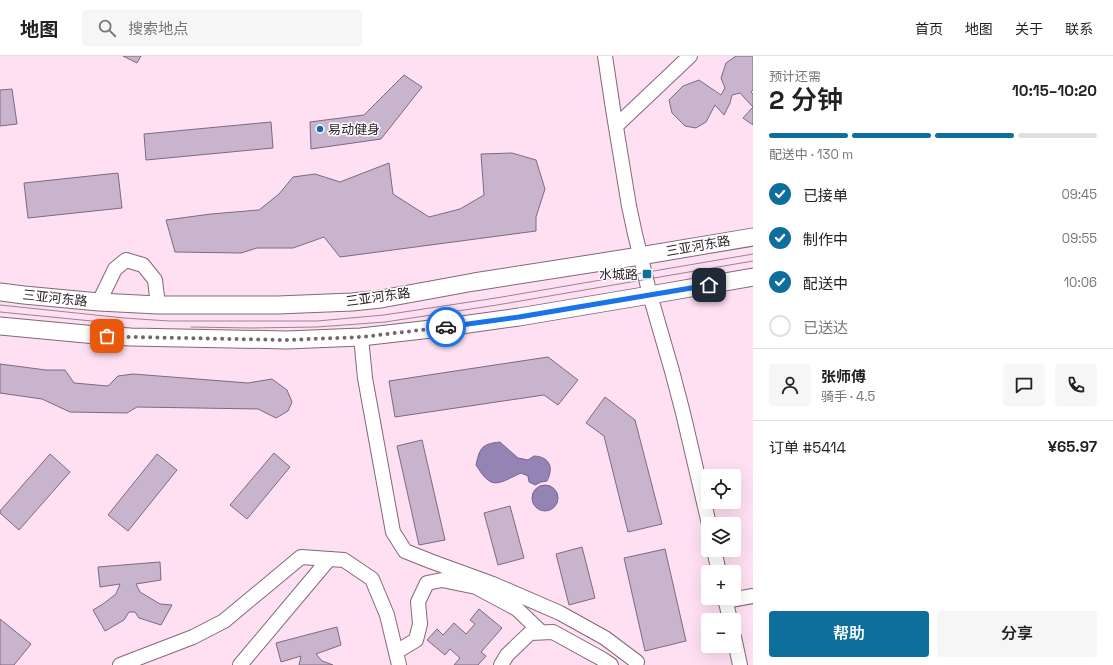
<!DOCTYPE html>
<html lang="zh">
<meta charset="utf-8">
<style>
body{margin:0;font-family:"Space Grotesk","Noto Sans SC",sans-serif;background:#f6f6f6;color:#222;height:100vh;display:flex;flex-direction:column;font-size:15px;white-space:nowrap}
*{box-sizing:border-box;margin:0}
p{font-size:13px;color:#767676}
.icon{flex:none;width:22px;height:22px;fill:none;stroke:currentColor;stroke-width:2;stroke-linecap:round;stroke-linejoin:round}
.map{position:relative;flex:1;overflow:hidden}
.side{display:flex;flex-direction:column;background:#fff;width:360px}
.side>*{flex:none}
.tools{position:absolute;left:701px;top:413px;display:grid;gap:8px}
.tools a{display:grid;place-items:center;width:40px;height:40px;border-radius:4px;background:#fff;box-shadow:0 4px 16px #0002;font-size:20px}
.pin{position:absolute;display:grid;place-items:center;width:34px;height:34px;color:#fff;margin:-17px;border-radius:8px;box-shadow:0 2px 6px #0006}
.courier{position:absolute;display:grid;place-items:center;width:40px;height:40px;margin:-20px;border:3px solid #1a73e8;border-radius:50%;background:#fff;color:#222;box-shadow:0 1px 5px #0007}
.summary em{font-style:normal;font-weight:600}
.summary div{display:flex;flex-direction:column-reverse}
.summary{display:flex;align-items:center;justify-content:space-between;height:68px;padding:0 16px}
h1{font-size:26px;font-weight:600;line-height:30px}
.bar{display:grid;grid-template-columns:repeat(4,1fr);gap:6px 4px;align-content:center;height:48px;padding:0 16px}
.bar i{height:5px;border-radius:3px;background:#e0e0e0}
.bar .active{background:#0e6f9d}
.bar p{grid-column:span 4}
.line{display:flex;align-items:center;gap:10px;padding:0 16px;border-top:1px solid #e0e0e0}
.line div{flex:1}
.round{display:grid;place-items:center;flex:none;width:42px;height:42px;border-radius:4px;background:#f6f6f6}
ol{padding:0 16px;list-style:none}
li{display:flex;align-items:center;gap:12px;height:44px}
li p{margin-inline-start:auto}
li .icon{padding:4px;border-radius:50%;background:#0e6f9d;color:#fff;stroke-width:4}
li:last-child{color:#767676}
li i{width:22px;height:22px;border:2px solid #e0e0e0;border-radius:50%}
.cta{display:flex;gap:8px;margin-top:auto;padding:8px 16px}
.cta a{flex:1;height:46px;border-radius:4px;background:#0e6f9d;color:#fff;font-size:16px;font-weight:600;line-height:46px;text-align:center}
.cta a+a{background:#f6f6f6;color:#222}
header{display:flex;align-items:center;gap:24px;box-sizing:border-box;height:56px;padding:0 20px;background:#fff;border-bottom:1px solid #e0e0e0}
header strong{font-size:19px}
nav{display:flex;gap:22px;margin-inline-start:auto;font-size:14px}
.search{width:280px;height:36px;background:#f6f6f6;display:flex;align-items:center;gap:10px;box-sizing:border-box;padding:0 14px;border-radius:4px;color:#767676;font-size:15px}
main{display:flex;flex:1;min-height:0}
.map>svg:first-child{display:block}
</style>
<header>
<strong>地图</strong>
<div class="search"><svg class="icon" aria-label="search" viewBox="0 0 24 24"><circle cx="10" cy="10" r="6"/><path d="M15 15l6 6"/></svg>搜索地点</div>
<nav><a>首页</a><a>地图</a><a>关于</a><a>联系</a></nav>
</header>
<main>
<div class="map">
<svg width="753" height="609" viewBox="0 0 753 609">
<rect width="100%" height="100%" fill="#fee0f2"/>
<g fill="#9483b5" stroke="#75668b">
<path d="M500,386L518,402L528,404L534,400C537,400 541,401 543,402C553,407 551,417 547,425L541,426L535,429L529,426L528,420L521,417C497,428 492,435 476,409C480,391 482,388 500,386Z"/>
<circle cx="545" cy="442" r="13"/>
</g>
<g fill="#c9b4cd" stroke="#7c6a80">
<polygon points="123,0 141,0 137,7"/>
<polygon points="736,0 753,0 753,34 751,36 753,38 753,69 743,62 753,51 740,37 732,39 730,47 724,59 715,49 706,66 696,72 685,70 672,57 669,44 683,30 699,24 721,39 725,32 721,22 726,7"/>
<polygon points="404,19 422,31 381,83 311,93 310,66 364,59"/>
<polygon points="12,33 17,68 0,70 0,34"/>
<polygon points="271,66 273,92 146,104 144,78"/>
<polygon points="512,97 536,104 545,133 536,161 536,175 340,201 324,181 293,192 257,192 241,197 175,196 166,164 211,158 259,154 279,138 293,121 315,118 340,126 389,107 393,138 429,161 460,153 484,139 481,98"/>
<polygon points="118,117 122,152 28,162 24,127"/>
<polygon points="548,301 578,324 558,349 544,339 395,361 389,325"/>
<polygon points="0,308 46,314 65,314 74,327 108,330 118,320 133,318 248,327 272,323 287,334 292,346 288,355 276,362 258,353 137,351 127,357 70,356 42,343 0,337"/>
<polygon points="605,341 635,364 662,468 628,476 604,380 586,367"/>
<polygon points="422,384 445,484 419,489 397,390"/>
<polygon points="274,397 290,411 247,463 230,449"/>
<polygon points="50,398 70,416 19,474 0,457 0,455"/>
<polygon points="157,398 177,414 128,475 108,459"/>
<polygon points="510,450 524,502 498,509 484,457"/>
<polygon points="582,491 595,542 569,549 556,498"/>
<polygon points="665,493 686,585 645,595 624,502"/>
<polygon points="160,506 161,524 136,528 140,536 160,548 172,549 161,569 139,562 135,556 129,556 124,564 105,575 93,554 103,548 116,538 120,528 100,531 98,511"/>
<polygon points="479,553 502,572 481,596 486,600 478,609 454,609 460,602 450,593 445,599 427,584 437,573 443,579 454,567 466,578 475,568 470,564"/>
<polygon points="0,563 31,588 14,609 0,609"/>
<polygon points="337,571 341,589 316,598 322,605 333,609 299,609 301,600 281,606 276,587"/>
</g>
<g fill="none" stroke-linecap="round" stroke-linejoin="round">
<defs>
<g id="minor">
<polyline points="605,0 613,53 629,150 635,178 650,239 672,315 683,357 709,468"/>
<polyline points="616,70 690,0"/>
<polyline points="99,246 115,213 126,204 143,209 155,224 158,249"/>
<polyline points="361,281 365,322 393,476 405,495 430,505 493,528 560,557 605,582 637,606"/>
<polyline points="714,494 719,516"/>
<polyline points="725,542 730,564"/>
<polyline points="725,545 753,540"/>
<polyline points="734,581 740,609"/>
<polyline points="396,596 416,584 420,568 418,546 427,527 442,524 476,531 517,553 541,576"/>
<polyline points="120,609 193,581 224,565 301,501 344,504 372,523 387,559 399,609"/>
<polyline points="240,609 329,503"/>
<polyline points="501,609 507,599 530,577 553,576 602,603 611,609"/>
</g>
<g id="major">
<polyline points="0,236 24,239 99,246 158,249 278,249 352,246 381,243 474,226 640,200 753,181"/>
<polyline points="0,270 96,279 131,281 287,284 361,281 440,272 519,261 650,239 753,221"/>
</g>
</defs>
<use href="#minor" stroke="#826878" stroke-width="16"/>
<use href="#major" stroke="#826878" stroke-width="19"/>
<use href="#minor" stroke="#fff" stroke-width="14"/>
<use href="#major" stroke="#fff" stroke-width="17"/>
<g stroke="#998491" stroke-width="1">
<polyline points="0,249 124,262 169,265 317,265 384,259 496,242 753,198"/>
<polyline points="0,256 102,266"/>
<polyline points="191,271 250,272 317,271 385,266 497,249 753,205"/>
</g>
</g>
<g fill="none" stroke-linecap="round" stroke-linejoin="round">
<polyline stroke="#776570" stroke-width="4" stroke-dasharray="0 7.2" points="107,280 131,281 286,284 362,281 446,271"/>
<polyline stroke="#1a73e8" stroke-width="5" points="446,271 519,261 709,229"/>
</g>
<g fill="#0e6f9d" stroke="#fff" stroke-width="1.5">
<circle cx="320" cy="73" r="4"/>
<rect x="642" y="213" width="10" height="10" rx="2"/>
</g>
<g text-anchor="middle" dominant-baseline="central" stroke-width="3" stroke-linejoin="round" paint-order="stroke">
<g font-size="13" fill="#2e232a" stroke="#fff" text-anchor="start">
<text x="328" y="73">易动健身</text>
<text x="638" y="218" text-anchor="end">水城路</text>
</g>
<g font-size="13" fill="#2e232a" stroke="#fff">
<text transform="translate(698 190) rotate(-10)">三亚河东路</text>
<text transform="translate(378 241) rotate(-8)">三亚河东路</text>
<text transform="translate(55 242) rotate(6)">三亚河东路</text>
</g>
</g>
</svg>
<div class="tools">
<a><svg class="icon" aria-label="locate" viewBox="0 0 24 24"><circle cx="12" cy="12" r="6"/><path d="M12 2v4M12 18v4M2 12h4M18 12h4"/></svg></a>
<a><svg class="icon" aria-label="layers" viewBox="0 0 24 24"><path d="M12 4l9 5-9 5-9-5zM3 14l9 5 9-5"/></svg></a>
<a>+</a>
<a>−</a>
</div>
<div class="pin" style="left:107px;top:280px;background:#ea580c"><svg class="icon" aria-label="bag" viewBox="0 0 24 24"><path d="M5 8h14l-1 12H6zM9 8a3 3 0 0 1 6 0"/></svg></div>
<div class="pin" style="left:709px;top:229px;background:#1f2937"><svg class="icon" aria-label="home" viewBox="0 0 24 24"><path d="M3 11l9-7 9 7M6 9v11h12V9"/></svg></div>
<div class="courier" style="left:446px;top:271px"><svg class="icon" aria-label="car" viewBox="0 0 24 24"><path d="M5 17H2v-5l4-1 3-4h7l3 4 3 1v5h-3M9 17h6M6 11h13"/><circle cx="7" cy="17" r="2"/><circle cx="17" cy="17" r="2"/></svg></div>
</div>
<section class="side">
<div class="summary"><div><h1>2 分钟</h1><p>预计还需</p></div><em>10:15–10:20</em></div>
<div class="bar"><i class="active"></i><i class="active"></i><i class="active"></i><i></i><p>配送中 · 130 m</p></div>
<ol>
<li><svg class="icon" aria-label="check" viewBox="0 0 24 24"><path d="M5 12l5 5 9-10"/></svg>已接单<p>09:45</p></li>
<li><svg class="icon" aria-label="check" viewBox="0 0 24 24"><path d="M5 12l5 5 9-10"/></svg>制作中<p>09:55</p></li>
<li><svg class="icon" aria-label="check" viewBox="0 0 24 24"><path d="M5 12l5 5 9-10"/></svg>配送中<p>10:06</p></li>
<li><i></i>已送达</li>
</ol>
<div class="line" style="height:72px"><a class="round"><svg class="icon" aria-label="person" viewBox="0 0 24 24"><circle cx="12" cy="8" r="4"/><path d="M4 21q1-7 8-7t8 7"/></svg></a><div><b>张师傅</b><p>骑手 · 4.5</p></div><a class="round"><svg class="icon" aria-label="chat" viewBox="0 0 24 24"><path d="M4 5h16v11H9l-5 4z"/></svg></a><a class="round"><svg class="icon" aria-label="phone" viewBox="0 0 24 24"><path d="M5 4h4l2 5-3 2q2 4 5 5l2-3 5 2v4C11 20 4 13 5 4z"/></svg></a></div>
<div class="line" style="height:52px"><div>订单 #5414</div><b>¥65.97</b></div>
<div class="cta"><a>帮助</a><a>分享</a></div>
</section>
</main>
